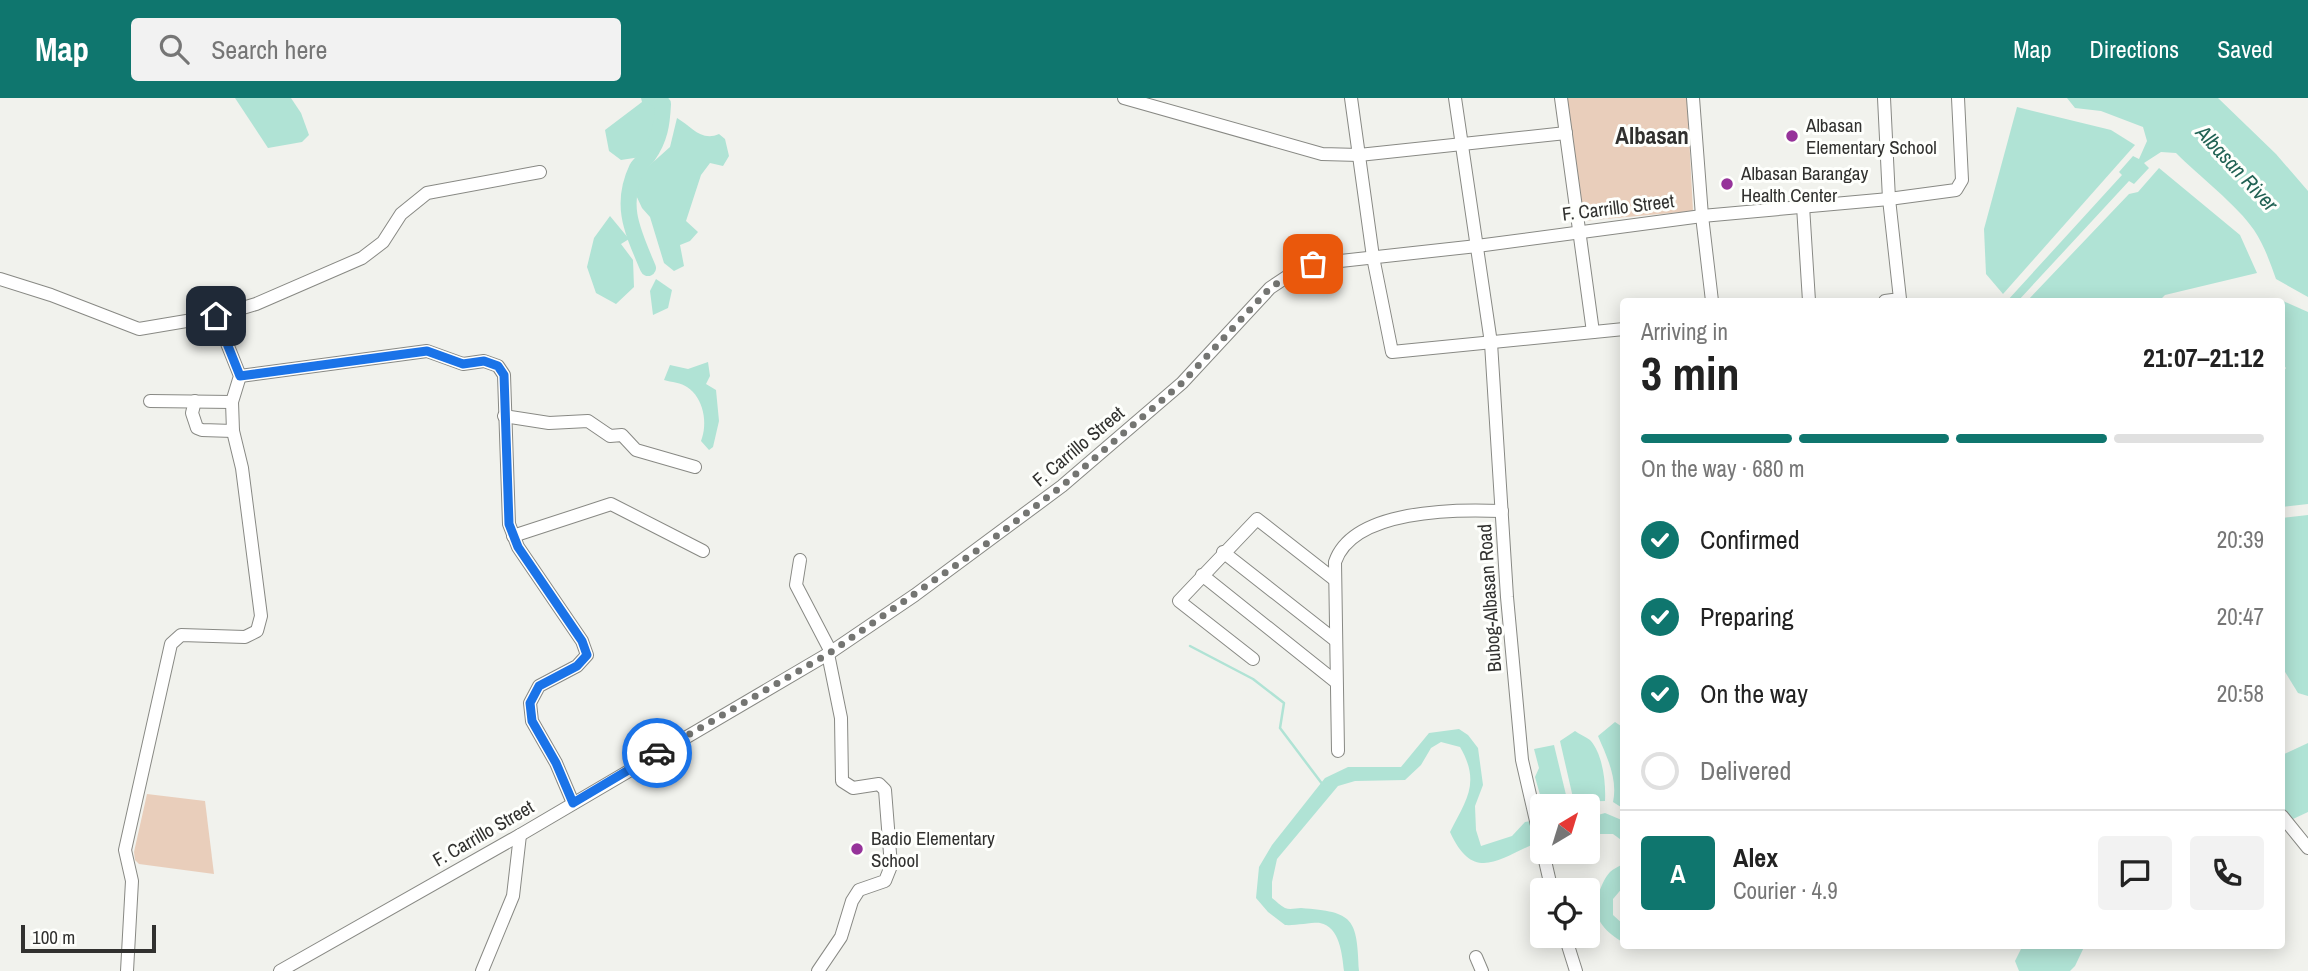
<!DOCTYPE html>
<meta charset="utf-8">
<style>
body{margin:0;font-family:"Archivo Narrow",sans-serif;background:#f2f2f2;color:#222;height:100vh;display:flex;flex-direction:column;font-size:26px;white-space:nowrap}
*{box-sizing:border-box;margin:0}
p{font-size:23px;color:#767676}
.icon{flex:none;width:38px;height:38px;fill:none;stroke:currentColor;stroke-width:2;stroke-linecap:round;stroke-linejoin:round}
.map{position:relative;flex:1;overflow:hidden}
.details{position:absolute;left:1620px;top:200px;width:665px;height:651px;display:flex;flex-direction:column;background:#fff;border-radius:7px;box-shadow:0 4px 18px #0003}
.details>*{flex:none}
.needle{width:46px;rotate:38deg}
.fabs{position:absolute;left:1530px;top:696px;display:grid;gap:14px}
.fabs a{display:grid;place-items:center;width:70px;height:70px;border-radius:7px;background:#fff;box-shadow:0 4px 18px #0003;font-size:35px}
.scale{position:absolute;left:21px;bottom:18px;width:135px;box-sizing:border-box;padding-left:7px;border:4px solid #31312f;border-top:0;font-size:19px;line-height:24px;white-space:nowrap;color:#31312f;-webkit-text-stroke:5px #fefffc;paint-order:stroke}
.pin{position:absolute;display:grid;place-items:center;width:60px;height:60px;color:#fff;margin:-30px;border-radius:14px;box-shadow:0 4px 10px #0006}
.courier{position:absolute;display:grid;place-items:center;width:70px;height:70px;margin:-35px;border:5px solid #1a73e8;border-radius:50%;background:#fff;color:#222;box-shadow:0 2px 9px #0007}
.summary em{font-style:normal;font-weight:800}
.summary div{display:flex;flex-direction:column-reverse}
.summary{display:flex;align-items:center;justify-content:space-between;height:119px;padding:0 21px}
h1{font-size:46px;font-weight:800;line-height:52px}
.bar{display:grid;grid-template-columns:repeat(4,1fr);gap:10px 7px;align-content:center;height:84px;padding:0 21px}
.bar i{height:9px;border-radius:5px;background:#e0e0e0}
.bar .active{background:#0f766e}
.bar p{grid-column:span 4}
.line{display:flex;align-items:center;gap:18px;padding:0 21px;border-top:2px solid #e0e0e0}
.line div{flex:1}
.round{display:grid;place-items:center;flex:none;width:74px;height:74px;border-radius:7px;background:#f2f2f2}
ol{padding:0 21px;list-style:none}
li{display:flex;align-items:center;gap:21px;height:77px}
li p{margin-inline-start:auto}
li .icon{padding:7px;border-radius:50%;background:#0f766e;color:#fff;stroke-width:4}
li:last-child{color:#767676}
li i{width:38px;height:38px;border:4px solid #e0e0e0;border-radius:50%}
header{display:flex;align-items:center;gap:42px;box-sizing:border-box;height:98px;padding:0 35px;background:#0f766e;color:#fff}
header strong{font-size:33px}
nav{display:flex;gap:38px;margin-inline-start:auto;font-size:24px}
.search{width:490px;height:63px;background:#f2f2f2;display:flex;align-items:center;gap:18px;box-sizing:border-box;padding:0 24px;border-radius:7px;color:#767676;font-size:26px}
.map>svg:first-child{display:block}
</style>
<header>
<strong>Map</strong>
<div class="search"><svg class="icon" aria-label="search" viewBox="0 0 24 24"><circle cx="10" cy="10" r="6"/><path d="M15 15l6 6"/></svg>Search here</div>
<nav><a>Map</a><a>Directions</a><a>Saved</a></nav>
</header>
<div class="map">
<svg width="2308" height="873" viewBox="0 0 2308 873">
<rect width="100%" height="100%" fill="#f1f2ed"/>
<g fill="#e9cebb">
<polygon points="1566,0 1687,0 1693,113 1583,123"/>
<polygon points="147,696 205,703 214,776 139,766 135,762 134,754"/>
</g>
<g fill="#b0e3d5">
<polygon points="235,0 291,0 301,15 309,37 302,44 268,50"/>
<polygon points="641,0 654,0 656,19 647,58 621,62 609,53 605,32 642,4"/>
<path d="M2067,0H2218L2276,56L2308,93V199L2276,181C2270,164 2264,147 2254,132C2238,108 2198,77 2176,55L2161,54L2144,65L2149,70L2134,86L2129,83L2018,203H2007L2122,77L2119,74L2133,58L2139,61L2147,43L2143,29L2101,13L2075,10Z"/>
<polygon points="2017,9 2111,32 2135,47 2003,196 1986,176 1984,131"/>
<path d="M677,20C691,28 701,44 719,36L725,41L729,58L723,68L710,65L701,77L686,123L698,134L690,143L680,147L684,168L674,173L664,165L650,119L642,110L635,95L641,75L670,49Z"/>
<polygon points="2159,70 2240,137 2257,175 2165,197 2159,203 2027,203 2129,96 2138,94"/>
<polygon points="610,118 629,141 621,146 633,162 634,189 616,206 596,195 587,169 594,140"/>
<polygon points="656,181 672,192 668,210 653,217 650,193"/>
<polygon points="2283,203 2308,214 2308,406 2282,409 2282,276 2286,270 2282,265"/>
<path d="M708,264L710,278L706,286L716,292L719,323L713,349L709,352L701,343C708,326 704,300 687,289C682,285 671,284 664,282L670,267L688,271Z"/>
<polygon points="2308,417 2308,598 2298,595 2282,569 2282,420"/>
<path d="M1615,624L1624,630V711L1613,704C1618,681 1607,659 1598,638Z"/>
<path d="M1459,631L1468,637L1478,650L1483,687L1475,708L1476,732L1481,748L1512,738L1525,724L1542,721V743C1502,757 1475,789 1450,734C1466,702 1481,685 1460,649L1441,644L1431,650L1421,667L1405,682L1355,683L1338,688L1277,761L1272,784V800C1276,803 1281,808 1285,810C1290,812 1296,810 1301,810C1354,814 1357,820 1359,873H1344C1342,856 1340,829 1320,825C1314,824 1294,828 1285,827L1268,814L1256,800L1259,769L1272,747L1325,680L1348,669H1401L1429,635Z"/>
<path d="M1575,633C1579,636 1586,639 1590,642C1603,656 1606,685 1605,703L1574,704L1560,643Z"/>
<polygon points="2308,645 2308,714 2282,726 2282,657"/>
<polygon points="1554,647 1567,701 1542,704 1535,679 1539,670 1534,651"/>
<polygon points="1605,715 1624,723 1624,744 1613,736 1587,736 1587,720"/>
<path d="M1624,765V788L1613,801V817L1624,827V845C1603,832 1591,820 1599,794C1602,787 1604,781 1610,774C1614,770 1619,769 1624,765Z"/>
<polygon points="2023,847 2085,847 2075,868 2070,873 2019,873 2015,863"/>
</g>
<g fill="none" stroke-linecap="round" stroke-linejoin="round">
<polyline stroke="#b0e3d5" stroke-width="2.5" points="1190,548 1253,581 1284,605 1280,630 1323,687"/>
<path stroke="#b0e3d5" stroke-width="16" d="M648,170C633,134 619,108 637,70C640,65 645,62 648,58C660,41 662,26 663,6L655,0"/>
<defs>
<g id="minor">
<polyline points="1124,0 1322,56 1359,57 1566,35"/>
<polyline points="1351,0 1373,159 1392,254 1624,231"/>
<polyline points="1455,0 1491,245 1507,499 1522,662 1542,749"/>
<polyline points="1561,0 1593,234"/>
<polyline points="1693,0 1702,118 1712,203"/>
<polyline points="1884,0 1889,101 1900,201 1885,203"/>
<polyline points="1803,108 1809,203"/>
<polyline points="0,181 51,197 139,231 216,218 240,278 232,304 233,333 242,370 261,518 257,533 245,539 181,537 171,546 125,752 132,783 127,873"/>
<polyline points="216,218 256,206 362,160 383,144 401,116 427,95 540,74"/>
<polyline points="240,278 427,253 463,266 484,263 498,268 504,277 509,426 518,449 582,543 587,557 577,568 539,588 530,605 532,623 556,665 573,705"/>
<polyline points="150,303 232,304"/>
<polyline points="195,303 192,315 197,330 202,332 233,333"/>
<polyline points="504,318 549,325 588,323 610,338 622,337 636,352 695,369"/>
<polyline points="513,438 611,406 703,453"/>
<polyline points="1223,454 1335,542"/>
<polyline points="800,462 796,487 831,554"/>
<polyline points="1202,477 1336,584"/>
<polyline points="1253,561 1179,503 1257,421 1335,482"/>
<path d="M1338,653L1335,464C1353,411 1456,411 1502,413"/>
<polyline points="2282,718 2308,750"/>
<polyline points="1543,754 1552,793"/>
<polyline points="1565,838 1576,873"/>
<polyline points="1476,859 1482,873"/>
<polyline points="280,873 520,737 828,556 915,497 1062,388 1182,285 1270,190 1294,174 1313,166 1477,148 1702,118 1889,101 1956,92 1962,82 1958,0"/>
<polyline points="482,873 513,798 520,737"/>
<polyline points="818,873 841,839 852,803 859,792 885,783 891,768 885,692 879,686 853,690 842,683 841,620 828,556"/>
</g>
</defs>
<use href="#minor" stroke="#888984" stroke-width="14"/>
<use href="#minor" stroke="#fff" stroke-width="12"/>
</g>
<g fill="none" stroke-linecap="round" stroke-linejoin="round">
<polyline stroke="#747572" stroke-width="7" stroke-dasharray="0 12.6" points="657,655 828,556 982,449 1062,388 1182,285 1270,190 1294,174 1313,166"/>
<polyline stroke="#1a73e8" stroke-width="9" points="216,218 240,278 427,253 463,266 484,263 498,268 504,277 509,426 518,449 582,543 587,557 577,568 539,588 530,605 532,623 556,665 573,705 657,655"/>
</g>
<g fill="#96339a" stroke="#fefffc" stroke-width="2.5">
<circle cx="1792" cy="38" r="7"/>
<circle cx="1727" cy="86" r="7"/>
<circle cx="857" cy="751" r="7"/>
</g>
<g text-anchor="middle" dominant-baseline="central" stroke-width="6" stroke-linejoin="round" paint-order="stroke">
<g font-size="19" fill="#31312f" stroke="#fefffc" text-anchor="start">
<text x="1806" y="27">Albasan<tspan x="1806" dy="22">Elementary School</tspan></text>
<text x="1741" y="75">Albasan Barangay<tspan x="1741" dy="22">Health Center</tspan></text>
<text x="871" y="740">Badio Elementary<tspan x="871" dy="22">School</tspan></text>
</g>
<g font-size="19" fill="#31312f" stroke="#fefffc">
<text transform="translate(1618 109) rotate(-7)">F. Carrillo Street</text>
<text transform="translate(1078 348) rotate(-40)">F. Carrillo Street</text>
<text transform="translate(1489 500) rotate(-94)">Bubog-Albasan Road</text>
<text transform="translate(483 735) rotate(-30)">F. Carrillo Street</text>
</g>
<g font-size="21" font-style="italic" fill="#216254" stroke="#fefffc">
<text transform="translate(2237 70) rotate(47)">Albasan River</text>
</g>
<g font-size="23" font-weight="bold" fill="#31312f" stroke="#fefffc">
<text x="1652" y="37">Albasan</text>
</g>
</g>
</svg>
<div class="fabs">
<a><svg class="needle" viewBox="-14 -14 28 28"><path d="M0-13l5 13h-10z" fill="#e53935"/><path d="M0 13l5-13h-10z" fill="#767676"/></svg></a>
<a><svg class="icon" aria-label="locate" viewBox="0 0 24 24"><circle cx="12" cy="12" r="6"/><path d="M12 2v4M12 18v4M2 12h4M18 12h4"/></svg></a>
</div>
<div class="scale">100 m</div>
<div class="pin" style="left:1313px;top:166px;background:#ea580c"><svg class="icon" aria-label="bag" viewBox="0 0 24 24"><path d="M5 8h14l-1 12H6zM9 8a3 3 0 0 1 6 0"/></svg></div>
<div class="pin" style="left:216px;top:218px;background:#1f2937"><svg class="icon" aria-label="home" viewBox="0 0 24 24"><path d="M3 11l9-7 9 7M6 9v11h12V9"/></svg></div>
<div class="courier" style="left:657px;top:655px"><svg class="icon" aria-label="car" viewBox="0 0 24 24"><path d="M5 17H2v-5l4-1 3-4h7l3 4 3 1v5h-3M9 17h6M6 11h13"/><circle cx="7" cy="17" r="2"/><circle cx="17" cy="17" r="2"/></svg></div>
<section class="details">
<div class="summary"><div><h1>3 min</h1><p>Arriving in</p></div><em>21:07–21:12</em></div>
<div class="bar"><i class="active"></i><i class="active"></i><i class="active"></i><i></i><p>On the way · 680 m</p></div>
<ol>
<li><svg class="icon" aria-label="check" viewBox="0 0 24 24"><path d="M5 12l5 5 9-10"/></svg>Confirmed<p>20:39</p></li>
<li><svg class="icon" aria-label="check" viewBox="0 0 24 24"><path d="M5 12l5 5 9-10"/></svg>Preparing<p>20:47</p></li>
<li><svg class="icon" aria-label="check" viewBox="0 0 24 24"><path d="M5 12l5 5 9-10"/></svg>On the way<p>20:58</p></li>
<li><i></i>Delivered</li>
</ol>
<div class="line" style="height:126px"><b class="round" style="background:#0f766e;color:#fff">A</b><div><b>Alex</b><p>Courier · 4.9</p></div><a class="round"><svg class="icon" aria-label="chat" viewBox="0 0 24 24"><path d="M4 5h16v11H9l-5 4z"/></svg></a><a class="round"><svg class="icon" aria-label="phone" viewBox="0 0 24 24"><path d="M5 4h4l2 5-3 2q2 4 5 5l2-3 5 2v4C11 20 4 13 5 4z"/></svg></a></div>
</section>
</div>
